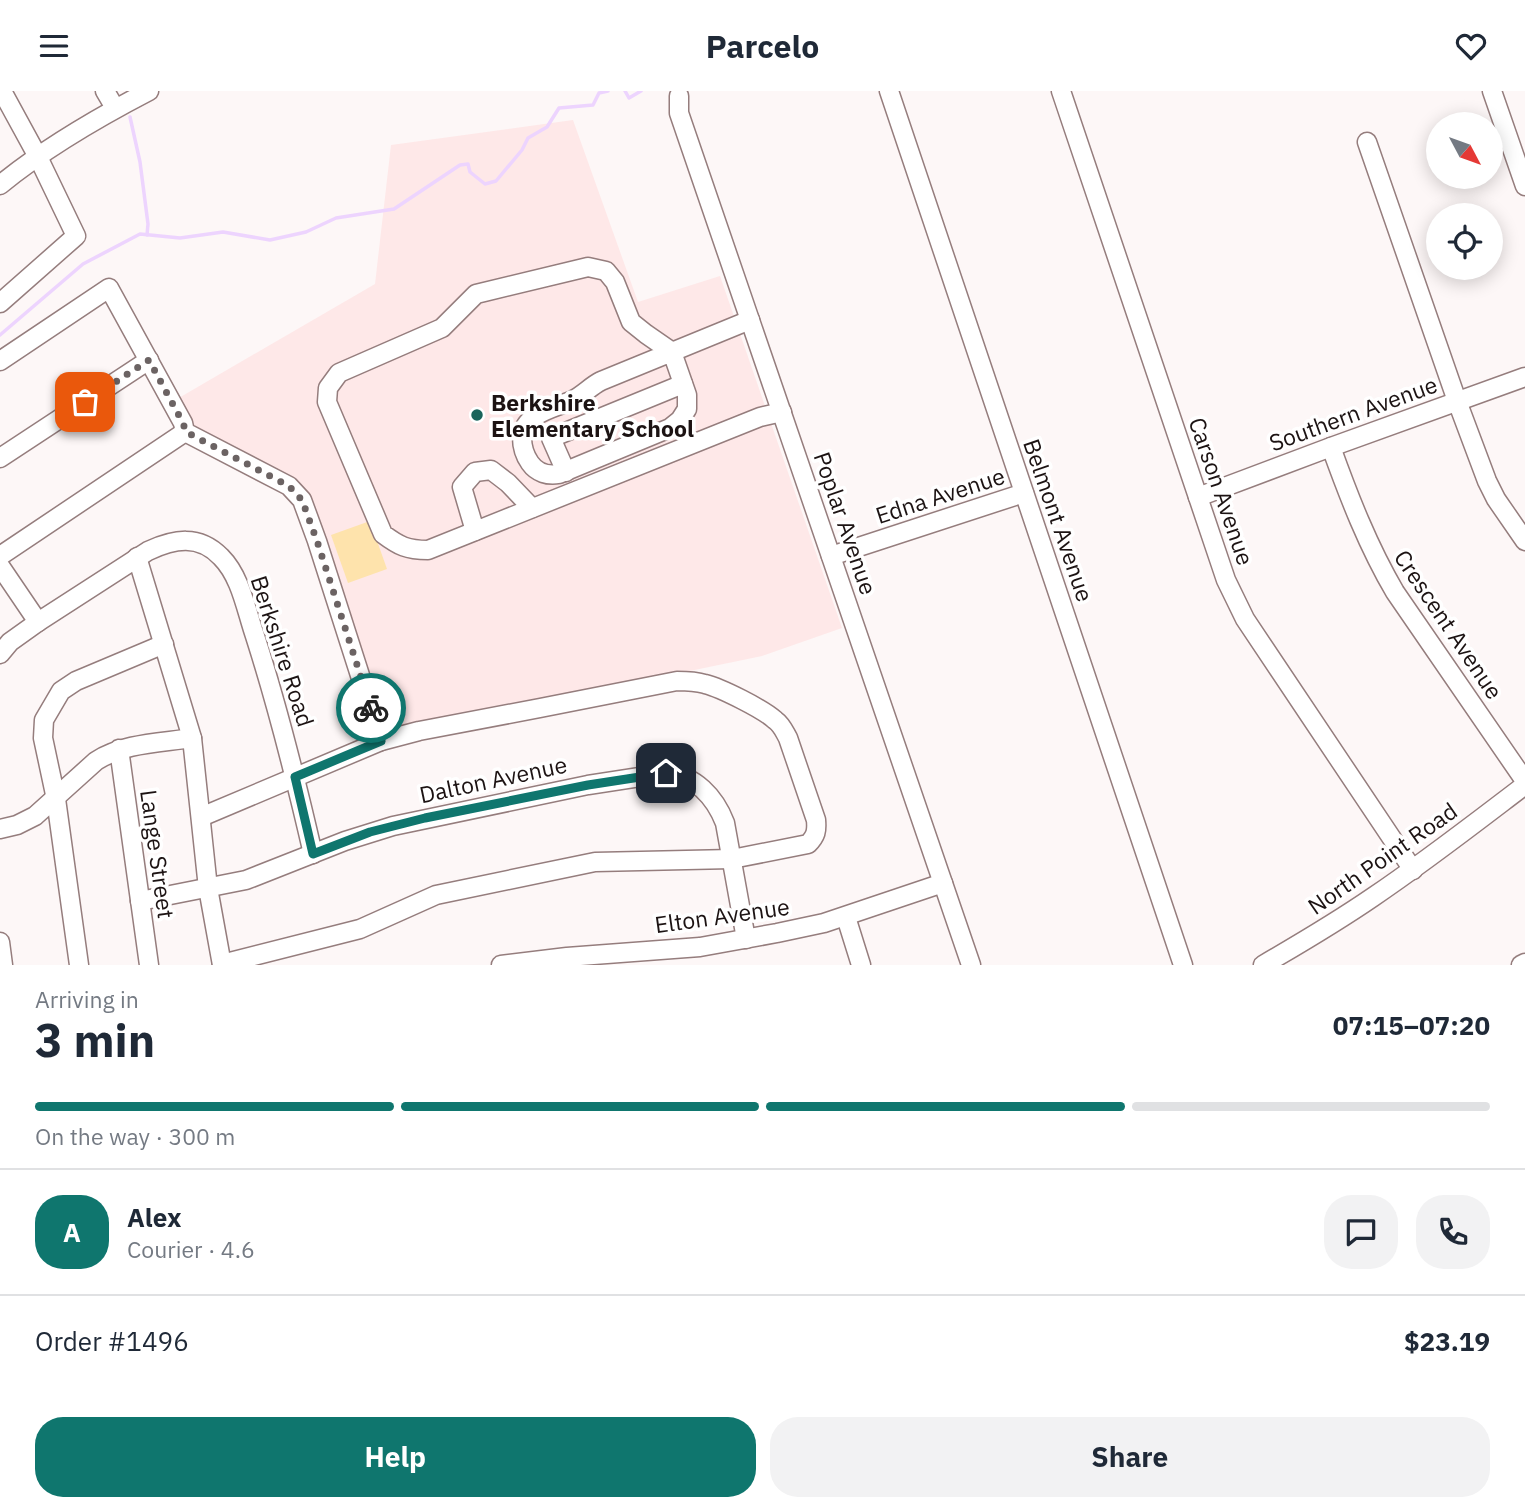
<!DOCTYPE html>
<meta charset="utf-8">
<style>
body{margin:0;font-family:"IBM Plex Sans",sans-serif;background:#f2f2f3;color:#1f2937;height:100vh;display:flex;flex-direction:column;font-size:26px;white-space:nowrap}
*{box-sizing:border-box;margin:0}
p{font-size:23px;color:#747a83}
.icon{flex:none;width:38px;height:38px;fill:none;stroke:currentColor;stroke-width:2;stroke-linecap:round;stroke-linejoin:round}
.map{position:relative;height:874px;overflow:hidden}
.drawer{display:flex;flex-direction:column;background:#fff;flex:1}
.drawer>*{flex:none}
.needle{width:46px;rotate:131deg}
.tools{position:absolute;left:1426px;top:21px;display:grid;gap:14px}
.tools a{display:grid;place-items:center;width:77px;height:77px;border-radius:50%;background:#fff;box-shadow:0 4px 18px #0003;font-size:35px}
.pin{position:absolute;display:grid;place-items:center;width:60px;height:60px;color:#fff;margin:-30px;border-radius:14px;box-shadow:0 4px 10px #0006}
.courier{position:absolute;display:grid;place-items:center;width:70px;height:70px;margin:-35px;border:5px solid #0f766e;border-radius:50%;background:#fff;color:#222;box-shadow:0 2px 9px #0007}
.headline em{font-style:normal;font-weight:700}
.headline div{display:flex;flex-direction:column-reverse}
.headline{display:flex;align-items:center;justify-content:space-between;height:119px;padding:0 35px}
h1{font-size:46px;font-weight:700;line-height:52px}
.bar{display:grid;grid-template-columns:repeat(4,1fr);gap:10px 7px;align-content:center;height:84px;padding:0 35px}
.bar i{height:9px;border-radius:5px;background:#e0e1e3}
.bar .active{background:#0f766e}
.bar p{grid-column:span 4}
.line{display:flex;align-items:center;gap:18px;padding:0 35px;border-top:2px solid #e0e1e3}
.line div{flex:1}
.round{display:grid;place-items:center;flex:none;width:74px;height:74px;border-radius:28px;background:#f2f2f3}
.action{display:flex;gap:14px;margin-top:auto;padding:14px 35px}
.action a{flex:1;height:80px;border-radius:28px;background:#0f766e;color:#fff;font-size:28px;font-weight:700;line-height:80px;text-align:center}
.action a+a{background:#f2f2f3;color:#1f2937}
header{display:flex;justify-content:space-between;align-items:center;height:91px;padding:0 35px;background:#fff;font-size:32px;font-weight:700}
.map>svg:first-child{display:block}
</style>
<header><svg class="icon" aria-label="menu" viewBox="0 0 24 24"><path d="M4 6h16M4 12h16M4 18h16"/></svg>Parcelo<svg class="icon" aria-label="heart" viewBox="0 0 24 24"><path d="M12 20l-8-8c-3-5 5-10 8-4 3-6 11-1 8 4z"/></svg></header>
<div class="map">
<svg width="1525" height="874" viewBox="0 0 1525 874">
<rect width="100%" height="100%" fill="#fdf7f7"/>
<polygon fill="#fee8e8" points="573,29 638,211 720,185 842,537 762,565 382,644 301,399 194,339 177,308 375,193 391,54"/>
<polygon fill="#fee3ac" points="370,430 387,478 348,492 331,444"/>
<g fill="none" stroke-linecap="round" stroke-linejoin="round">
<g stroke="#edd4fe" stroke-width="3.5">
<polyline points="625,0 629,7 641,0"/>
<polyline points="130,26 140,71 148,133 147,144"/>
<polyline points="0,244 83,173 140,143 180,147 223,141 270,149 306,141 336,127 394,118 460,74 468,73 470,81 485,93 496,90 522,59 528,47 547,36 559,17 593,14 599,2 608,0"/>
</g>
<defs>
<g id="minor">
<polyline points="105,0 115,17"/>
<polyline points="889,0 1183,874"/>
<polyline points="1061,0 1226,489 1245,528 1413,779"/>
<polyline points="1492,0 1525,95"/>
<polyline points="679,5 679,22 971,874"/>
<polyline points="1367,51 1457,310 1487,390 1496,408 1525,450"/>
<path d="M0,94C45,57 97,27 149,0"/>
<polyline points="0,212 76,145 38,66 2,0"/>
<path d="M750,229L601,290C591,295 583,304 573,309C555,317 524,322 522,346C522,355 525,365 530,372C537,382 548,385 559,383L670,337L680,329L687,318V304L672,261L646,243L631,231L615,191L606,180L588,176L476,203L442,237L339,282L328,297L327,311L383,443C399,455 407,459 428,459L760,326L782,321"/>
<polyline points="0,270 109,197 183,332 185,341 289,395 302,409 317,450 381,650"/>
<path d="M1331,356C1349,406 1368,455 1395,501L1525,690"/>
<polyline points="0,367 149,269"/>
<polyline points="566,381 551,347 683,293"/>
<polyline points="1198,406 1331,356 1525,286"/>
<polyline points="475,440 462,396 475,381 491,379 508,392 532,417"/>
<polyline points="0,465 185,341"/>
<polyline points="831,465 1024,402"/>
<polyline points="137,466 192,647 208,797 222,874"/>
<polyline points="0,475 38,531"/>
<path d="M0,563L10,551L38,531L148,460C174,448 199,443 221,466C241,486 246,519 255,545C278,617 296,689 313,763"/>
<polyline points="119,658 149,874"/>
<path d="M201,726L381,650L419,640L540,617L677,590C686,590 695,590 705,593C721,597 763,618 775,629C782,634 784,640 788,647L816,729C817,740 816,745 808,753L732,768L595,771L436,804L360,838L222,873"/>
<path d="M0,738L17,734L35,725L96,670C124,652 160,652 192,647"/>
<path d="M140,810L246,789L345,750L393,735L588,694L666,682C695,684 715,706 725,732L746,848"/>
<polyline points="846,826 861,874"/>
<polyline points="0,851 3,874"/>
<polyline points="79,874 56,708 43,647 44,629 61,600 76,590 164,553"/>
<polyline points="501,874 567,866 700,856 777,842 824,832 943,792"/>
<path d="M1263,874C1301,852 1338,830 1373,806C1425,771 1475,732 1525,694"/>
<polyline points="1521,874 1525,872"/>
</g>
</defs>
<use href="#minor" stroke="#957d7d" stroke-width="21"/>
<use href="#minor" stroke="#fff" stroke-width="18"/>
</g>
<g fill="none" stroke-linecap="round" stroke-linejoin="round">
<polyline stroke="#6b6363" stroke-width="7" stroke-dasharray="0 12.6" points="85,311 149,269 183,332 186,341 289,395 302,409 317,450 371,617"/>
<polyline stroke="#0f766e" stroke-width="9" points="371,617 381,650 295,686 313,763 370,741 425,727 588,694 666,682"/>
</g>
<circle fill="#1a645b" stroke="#fff" stroke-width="2.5" cx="477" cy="324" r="7"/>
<g text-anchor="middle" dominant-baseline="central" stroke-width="7" stroke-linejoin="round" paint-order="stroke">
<g font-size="23" font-weight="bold" fill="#1c1313" stroke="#fff" text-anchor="start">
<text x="491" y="311">Berkshire<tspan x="491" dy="26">Elementary School</tspan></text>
</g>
<g font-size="23" fill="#1c1313" stroke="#fff">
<text transform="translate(1353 322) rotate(-20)">Southern Avenue</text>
<text transform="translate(1222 400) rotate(71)">Carson Avenue</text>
<text transform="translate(940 404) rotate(-18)">Edna Avenue</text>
<text transform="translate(1059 429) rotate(71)">Belmont Avenue</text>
<text transform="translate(846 432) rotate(71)">Poplar Avenue</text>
<text transform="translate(1449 533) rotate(56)">Crescent Avenue</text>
<text transform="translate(283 560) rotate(72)">Berkshire Road</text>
<text transform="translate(493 688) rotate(-12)">Dalton Avenue</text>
<text transform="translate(158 763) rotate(82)">Lange Street</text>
<text transform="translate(1382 767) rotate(-35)">North Point Road</text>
<text transform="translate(722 824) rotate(-8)">Elton Avenue</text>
</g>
</g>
</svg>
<div class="tools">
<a><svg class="needle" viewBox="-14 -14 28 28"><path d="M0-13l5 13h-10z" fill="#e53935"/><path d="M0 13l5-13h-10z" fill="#747a83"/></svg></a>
<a><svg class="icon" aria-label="locate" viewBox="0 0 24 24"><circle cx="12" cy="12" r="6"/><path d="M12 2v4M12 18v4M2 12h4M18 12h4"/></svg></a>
</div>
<div class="pin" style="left:85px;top:311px;background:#ea580c"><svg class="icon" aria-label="bag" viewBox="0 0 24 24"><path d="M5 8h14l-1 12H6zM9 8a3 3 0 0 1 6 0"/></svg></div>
<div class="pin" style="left:666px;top:682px;background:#1f2937"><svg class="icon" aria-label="home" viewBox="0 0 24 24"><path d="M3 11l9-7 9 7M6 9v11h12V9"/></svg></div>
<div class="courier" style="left:371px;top:617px"><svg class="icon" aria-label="bike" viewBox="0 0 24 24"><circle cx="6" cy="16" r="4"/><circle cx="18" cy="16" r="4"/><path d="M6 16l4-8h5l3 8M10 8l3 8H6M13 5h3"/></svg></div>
</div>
<section class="drawer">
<div class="headline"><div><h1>3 min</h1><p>Arriving in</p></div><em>07:15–07:20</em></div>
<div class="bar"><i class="active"></i><i class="active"></i><i class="active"></i><i></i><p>On the way · 300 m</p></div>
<div class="line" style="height:126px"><b class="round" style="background:#0f766e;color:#fff">A</b><div><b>Alex</b><p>Courier · 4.6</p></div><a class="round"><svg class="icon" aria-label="chat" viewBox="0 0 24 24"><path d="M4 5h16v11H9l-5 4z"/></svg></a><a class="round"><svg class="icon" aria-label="phone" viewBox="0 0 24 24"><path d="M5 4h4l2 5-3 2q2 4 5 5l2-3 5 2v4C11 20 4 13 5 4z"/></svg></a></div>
<div class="line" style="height:91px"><div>Order #1496</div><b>$23.19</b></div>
<div class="action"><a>Help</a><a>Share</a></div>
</section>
